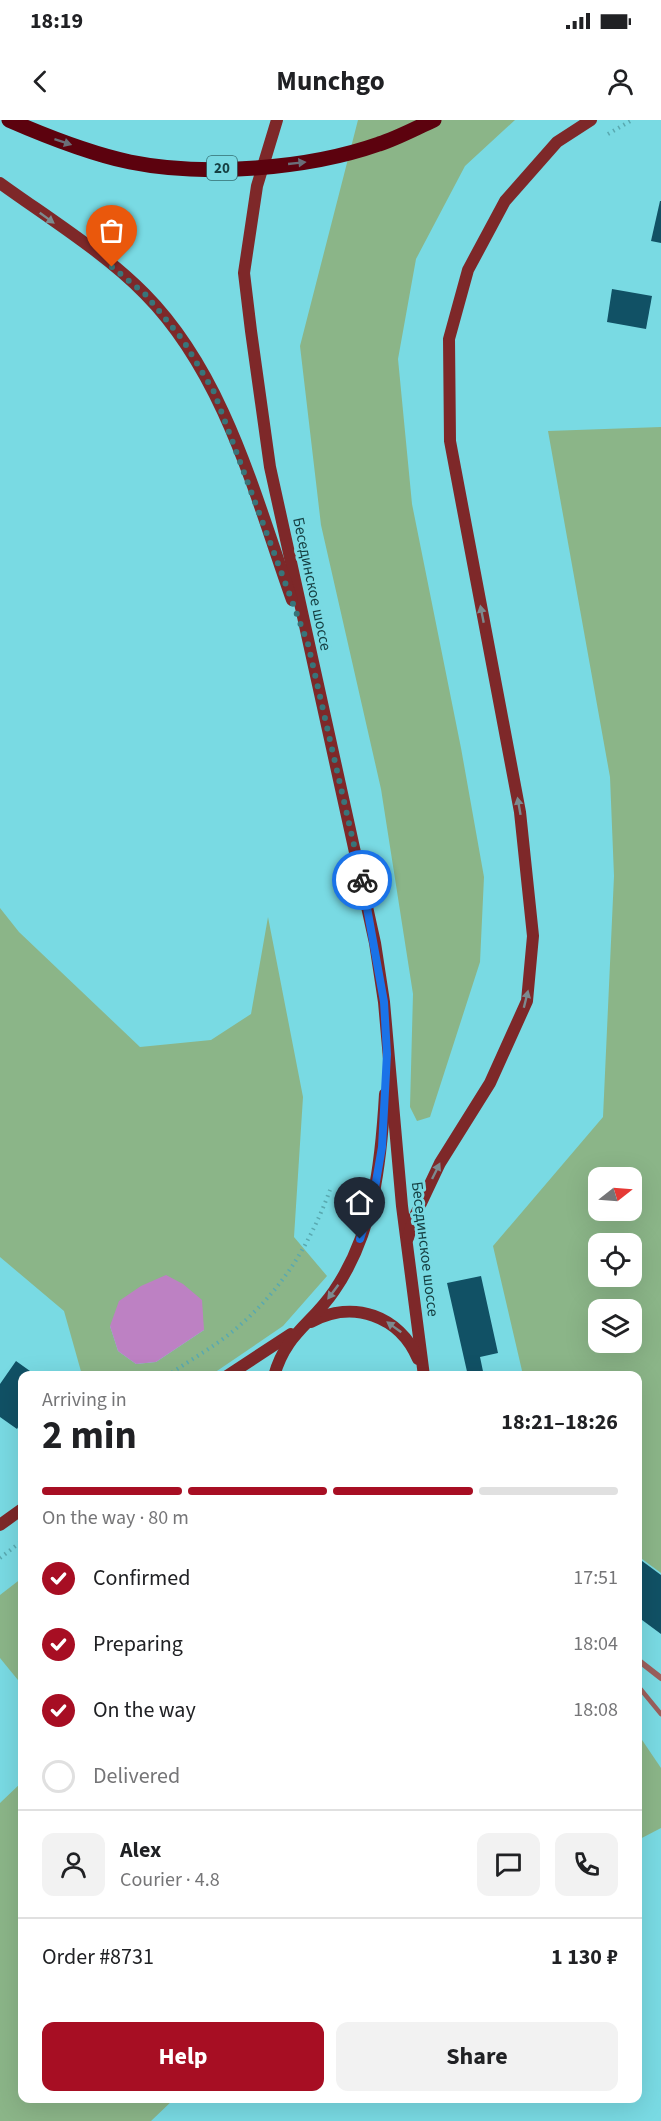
<!DOCTYPE html>
<meta charset="utf-8">
<style>
body{margin:0;font-family:"Source Sans 3",sans-serif;background:#f2f2f2;color:#202124;height:100vh;display:flex;flex-direction:column;font-size:22px;white-space:nowrap}
*{box-sizing:border-box;margin:0}
p{font-size:20px;color:#757577}
.icon{flex:none;width:33px;height:33px;fill:none;stroke:currentColor;stroke-width:2;stroke-linecap:round;stroke-linejoin:round}
.map{position:relative;flex:1;overflow:hidden}
.sheet{position:absolute;left:18px;top:1251px;width:624px;height:732px;display:flex;flex-direction:column;background:#fff;border-radius:12px;box-shadow:0 6px 24px #0002}
.sheet>*{flex:none}
.needle{width:39px;rotate:73deg}
.buttons{position:absolute;left:588px;top:1047px;display:grid;gap:12px}
.buttons a{display:grid;place-items:center;width:54px;height:54px;border-radius:12px;background:#fff;box-shadow:0 6px 24px #0002;font-size:30px}
.pin{position:absolute;display:grid;place-items:center;width:51px;height:51px;color:#fff;margin:-62px -26px;border-radius:50% 50% 50% 0;rotate:-45deg;box-shadow:0 0 6px #0007}
.pin .icon{rotate:45deg}
.courier{position:absolute;display:grid;place-items:center;width:60px;height:60px;margin:-30px;border:4px solid #1a73e8;border-radius:50%;background:#fff;color:#222;box-shadow:0 2px 8px #0007}
.head em{font-style:normal;font-weight:700}
.head div{display:flex;flex-direction:column-reverse}
.head{display:flex;align-items:center;justify-content:space-between;height:102px;padding:0 24px}
h1{font-size:39px;font-weight:700;line-height:45px}
.bar{display:grid;grid-template-columns:repeat(4,1fr);gap:9px 6px;align-content:center;height:72px;padding:0 24px}
.bar i{height:8px;border-radius:4px;background:#e0e0e0}
.bar .current{background:#a70e23}
.bar p{grid-column:span 4}
.line{display:flex;align-items:center;gap:15px;padding:0 24px;border-top:2px solid #e0e0e0}
.line div{flex:1}
.round{display:grid;place-items:center;flex:none;width:63px;height:63px;border-radius:12px;background:#f2f2f2}
ol{padding:0 24px;list-style:none}
li{display:flex;align-items:center;gap:18px;height:66px}
li p{margin-inline-start:auto}
li .icon{padding:6px;border-radius:50%;background:#a70e23;color:#fff;stroke-width:4}
li:last-child{color:#757577}
li i{width:33px;height:33px;border:3px solid #e0e0e0;border-radius:50%}
.cta{display:flex;gap:12px;margin-top:auto;padding:12px 24px}
.cta a{flex:1;height:69px;border-radius:12px;background:#a70e23;color:#fff;font-size:24px;font-weight:700;line-height:69px;text-align:center}
.cta a+a{background:#f2f2f2;color:#202124}
.status{display:flex;justify-content:space-between;align-items:center;height:42px;padding:0 30px;background:#fff;direction:ltr}
.status svg{height:16px;fill:currentColor}
header{display:flex;justify-content:space-between;align-items:center;height:78px;padding:0 24px;background:#fff;font-size:27px;font-weight:700}
.map>svg:first-child{display:block}
</style>
<div class="status"><b>18:19</b><svg viewBox="0 0 49 12"><path d="M0 12V9h3v3zM5 12V6h3v6zM10 12V3h3v9zM15 12V0h3v12zM26 1h20v11H26zM47 4h2v5h-2z"/></svg></div>
<header><svg class="icon" aria-label="back" viewBox="0 0 24 24"><path d="M15 5l-7 7 7 7"/></svg>Munchgo<svg class="icon" aria-label="person" viewBox="0 0 24 24"><circle cx="12" cy="8" r="4"/><path d="M4 21q1-7 8-7t8 7"/></svg></header>
<div class="map">
<svg width="661" height="2001" viewBox="0 0 661 2001">
<rect width="100%" height="100%" fill="#79dae3"/>
<g fill="#8bb588" fill-rule="evenodd">
<polygon points="358,0 515,0 465,46 416,139 398,239 412,384 461,628 484,757 480,842 430,997 417,1001 410,987 413,874 381,669 321,405 300,226"/>
<path d="M661,307V1453L638,1436V1256L523,1255L493,1126L603,997L614,756L610,657L548,311ZM598,1058H632V1090H598ZM598,1124H632V1156H598ZM598,1190H632V1222H598Z"/>
<path d="M0,788L19,812L140,927L211,920L251,894L268,797L303,977L294,1117L327,1156L283,1206L211,1255H82L64,1191L0,1137ZM110,1206L204,1210L156,1242L136,1244L118,1231Z"/>
<polygon points="22,1458 22,1565 0,1538 0,1475"/>
<polygon points="638,1614 661,1648 661,1708 638,1720"/>
<polygon points="22,1662 22,1978 174,1979 151,2001 0,2001 0,1683"/>
</g>
<polygon fill="#bd81c3" points="166,1155 183,1164 202,1180 204,1210 156,1242 136,1244 118,1231 110,1206 119,1181 141,1166"/>
<g fill="#115165">
<polygon points="660,81 661,81 661,123 651,121"/>
<polygon points="612,169 652,176 646,209 607,202"/>
<polygon points="481,1156 498,1233 480,1237 484,1256 468,1256 447,1163"/>
<polygon points="16,1241 37,1256 22,1256 22,1301 17,1309 0,1297 0,1264"/>
<polygon points="638,1438 661,1455 661,1514 638,1497"/>
</g>
<g fill="none" stroke-linecap="round" stroke-linejoin="round">
<g stroke="#59a9b0" stroke-width="4" stroke-dasharray="1.5 4.5" stroke-linecap="butt">
<polyline points="608,14 632,0"/>
<path d="M167,1256C191,1239 218,1225 239,1206C283,1168 310,1124 330,1070"/>
<polyline points="0,1438 22,1421"/>
</g>
<polyline stroke="#9b5f5c" stroke-width="4.5" points="638,1566 661,1594"/>
<polyline stroke="#9b5f5c" stroke-width="6" points="638,1540 661,1558"/>
<g stroke="#7e2829" stroke-width="12">
<polyline points="277,0 257,66 244,153 251,211 270,347 375,823 384,882 402,1086 424,1256"/>
<path d="M0,63C47,97 105,133 145,174C225,255 255,376 292,480"/>
<polyline points="408,1118 414,1098 440,1043 490,963 527,881 533,816 520,692 450,321 449,219 468,150 505,81 557,22 591,0"/>
<path d="M311,1202C353,1179 400,1196 418,1239"/>
<polyline points="227,1256 291,1214"/>
<path d="M274,1256C286,1213 311,1205 334,1171C374,1113 381,1043 385,974"/>
<polyline points="0,1405 22,1389"/>
</g>
<path stroke="#5c020e" stroke-width="15" d="M9,0C48,17 88,33 130,42C204,57 308,49 379,24C398,18 416,8 434,0"/>
</g>
<defs><path id="oneway-solid" d="M-6-.8H1V-3.2L6.5 0L1 3.2V.8H-6Z" transform="scale(1.5)"/></defs>
<g fill="#6a6e78">
<use href="#oneway-solid" transform="translate(63 22) rotate(18)"/>
<use href="#oneway-solid" transform="translate(297 43) rotate(-6)"/>
</g>
<g fill="#7b8a8f">
<use href="#oneway-solid" transform="translate(47 98) rotate(36)"/>
<use href="#oneway-solid" transform="translate(482 494) rotate(-101)"/>
<use href="#oneway-solid" transform="translate(519 686) rotate(-100)"/>
<use href="#oneway-solid" transform="translate(526 879) rotate(-76)"/>
<use href="#oneway-solid" transform="translate(436 1051) rotate(-64)"/>
<use href="#oneway-solid" transform="translate(333 1172) rotate(127)"/>
<use href="#oneway-solid" transform="translate(394 1207) rotate(-144)"/>
</g>
<g fill="none" stroke-linecap="round" stroke-linejoin="round">
<polyline stroke="#38757a" stroke-width="6" stroke-dasharray="0 10.8" points="112,147 145,174 183,220 214,272 308,524 362,760"/>
<polyline stroke="#1a73e8" stroke-width="8" points="360,1119 373,1079 382,1027 387,934 384,882 362,760"/>
</g>
<g text-anchor="middle" dominant-baseline="central" stroke-width="6" stroke-linejoin="round" paint-order="stroke">
<rect fill="#79dae3" stroke="#336e72" stroke-width="1.5" x="207" y="36" width="30" height="24" rx="4.5"/>
<g font-size="15" font-weight="bold" fill="#153f42">
<text x="222" y="48">20</text>
</g>
<g font-size="16" fill="#153f42" stroke="#79dae3">
<text transform="translate(312 464) rotate(78)">Бесединское шоссе</text>
<text transform="translate(425 1129) rotate(83)">Бесединское шоссе</text>
</g>
</g>
</svg>
<div class="buttons">
<a><svg class="needle" viewBox="-14 -14 28 28"><path d="M0-13l5 13h-10z" fill="#e53935"/><path d="M0 13l5-13h-10z" fill="#757577"/></svg></a>
<a><svg class="icon" aria-label="locate" viewBox="0 0 24 24"><circle cx="12" cy="12" r="6"/><path d="M12 2v4M12 18v4M2 12h4M18 12h4"/></svg></a>
<a><svg class="icon" aria-label="layers" viewBox="0 0 24 24"><path d="M12 4l9 5-9 5-9-5zM3 14l9 5 9-5"/></svg></a>
</div>
<div class="pin" style="left:112px;top:147px;background:#ea580c"><svg class="icon" aria-label="bag" viewBox="0 0 24 24"><path d="M5 8h14l-1 12H6zM9 8a3 3 0 0 1 6 0"/></svg></div>
<div class="pin" style="left:360px;top:1119px;background:#1f2937"><svg class="icon" aria-label="home" viewBox="0 0 24 24"><path d="M3 11l9-7 9 7M6 9v11h12V9"/></svg></div>
<div class="courier" style="left:362px;top:760px"><svg class="icon" aria-label="bike" viewBox="0 0 24 24"><circle cx="6" cy="16" r="4"/><circle cx="18" cy="16" r="4"/><path d="M6 16l4-8h5l3 8M10 8l3 8H6M13 5h3"/></svg></div>
<section class="sheet">
<div class="head"><div><h1>2 min</h1><p>Arriving in</p></div><em>18:21–18:26</em></div>
<div class="bar"><i class="current"></i><i class="current"></i><i class="current"></i><i></i><p>On the way · 80 m</p></div>
<ol>
<li><svg class="icon" aria-label="check" viewBox="0 0 24 24"><path d="M5 12l5 5 9-10"/></svg>Confirmed<p>17:51</p></li>
<li><svg class="icon" aria-label="check" viewBox="0 0 24 24"><path d="M5 12l5 5 9-10"/></svg>Preparing<p>18:04</p></li>
<li><svg class="icon" aria-label="check" viewBox="0 0 24 24"><path d="M5 12l5 5 9-10"/></svg>On the way<p>18:08</p></li>
<li><i></i>Delivered</li>
</ol>
<div class="line" style="height:108px"><a class="round"><svg class="icon" aria-label="person" viewBox="0 0 24 24"><circle cx="12" cy="8" r="4"/><path d="M4 21q1-7 8-7t8 7"/></svg></a><div><b>Alex</b><p>Courier · 4.8</p></div><a class="round"><svg class="icon" aria-label="chat" viewBox="0 0 24 24"><path d="M4 5h16v11H9l-5 4z"/></svg></a><a class="round"><svg class="icon" aria-label="phone" viewBox="0 0 24 24"><path d="M5 4h4l2 5-3 2q2 4 5 5l2-3 5 2v4C11 20 4 13 5 4z"/></svg></a></div>
<div class="line" style="height:78px"><div>Order #8731</div><b>1 130 ₽</b></div>
<div class="cta"><a>Help</a><a>Share</a></div>
</section>
</div>
